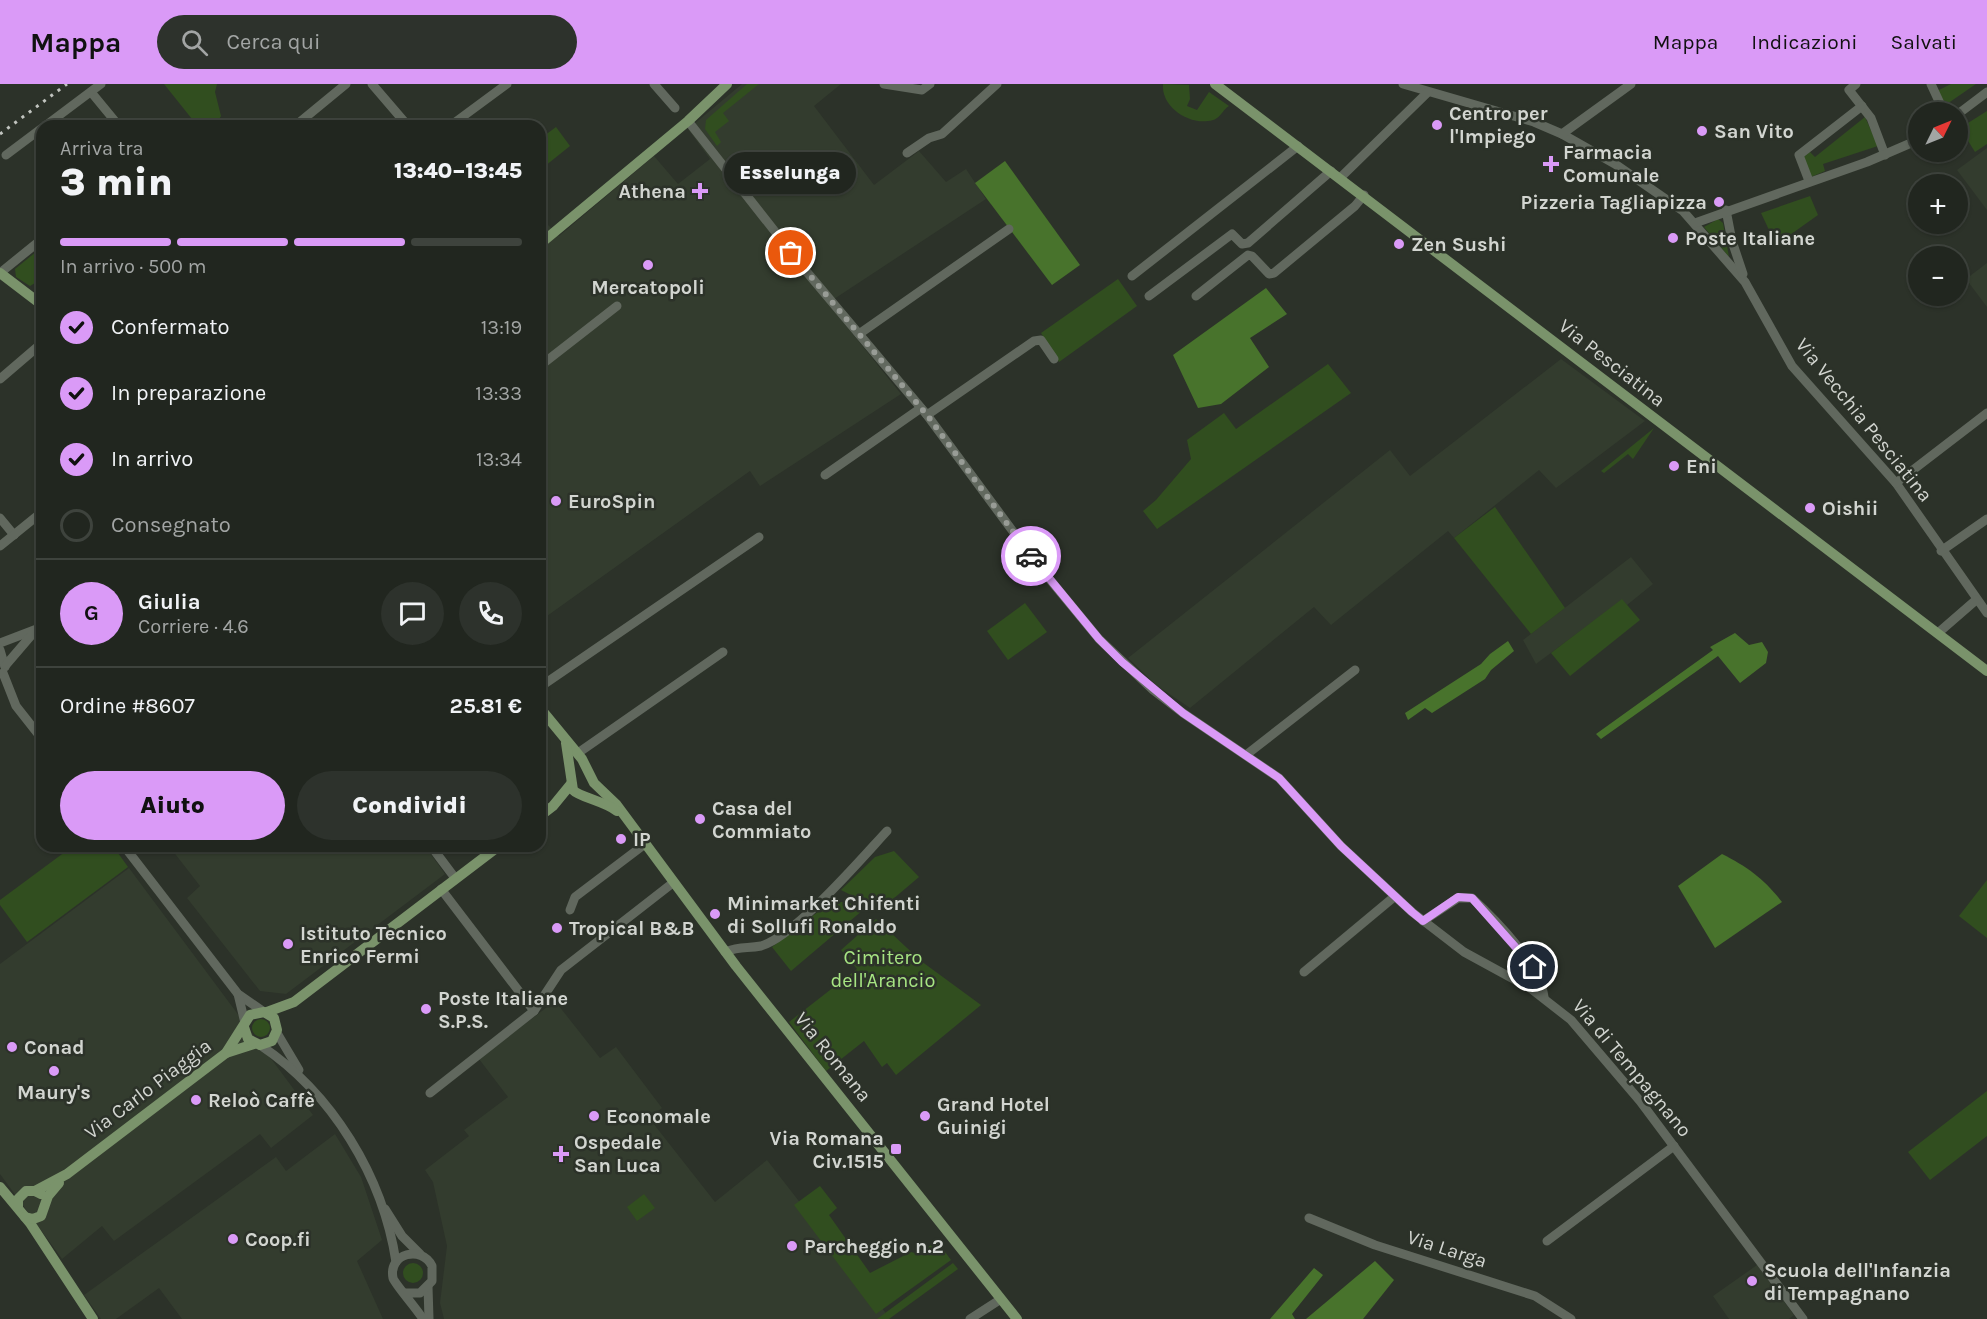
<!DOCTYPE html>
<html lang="it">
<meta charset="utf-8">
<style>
body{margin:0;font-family:Karla,sans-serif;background:#2d322c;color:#f1f3f6;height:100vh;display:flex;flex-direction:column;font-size:22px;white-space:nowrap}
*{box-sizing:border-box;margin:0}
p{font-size:20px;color:#a2a5a4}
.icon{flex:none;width:33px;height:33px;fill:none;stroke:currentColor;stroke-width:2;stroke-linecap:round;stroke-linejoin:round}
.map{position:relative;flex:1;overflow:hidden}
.panel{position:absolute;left:36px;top:36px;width:510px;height:732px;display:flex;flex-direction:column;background:#21261f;border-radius:18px;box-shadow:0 2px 4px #0004,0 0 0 2px #3e433d}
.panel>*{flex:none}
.needle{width:39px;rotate:47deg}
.fabs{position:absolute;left:1908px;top:18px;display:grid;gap:12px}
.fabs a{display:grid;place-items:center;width:60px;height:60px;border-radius:50%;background:#21261f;box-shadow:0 2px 4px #0004,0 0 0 2px #3e433d;font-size:30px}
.pin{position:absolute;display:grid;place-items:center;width:51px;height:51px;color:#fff;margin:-26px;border:3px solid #fff;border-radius:50%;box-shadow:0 2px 6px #0007}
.courier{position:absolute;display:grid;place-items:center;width:60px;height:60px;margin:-30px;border:4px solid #da9af7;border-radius:50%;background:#fff;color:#222;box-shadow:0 2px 8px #0007}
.bubble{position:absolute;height:42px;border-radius:21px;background:#21261f;box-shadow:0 2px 4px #0004,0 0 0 2px #3e433d;font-size:20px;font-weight:800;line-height:42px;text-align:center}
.summary em{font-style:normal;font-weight:800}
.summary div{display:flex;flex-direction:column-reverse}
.summary{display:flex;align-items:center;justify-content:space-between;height:102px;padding:0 24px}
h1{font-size:39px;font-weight:800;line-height:45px}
.bar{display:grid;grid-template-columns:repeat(4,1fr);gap:9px 6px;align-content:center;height:72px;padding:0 24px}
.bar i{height:8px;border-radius:4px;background:#3e433d}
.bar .selected{background:#da9af7}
.bar p{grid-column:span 4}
.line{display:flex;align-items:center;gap:15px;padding:0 24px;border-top:2px solid #3e433d}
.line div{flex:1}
.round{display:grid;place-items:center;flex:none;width:63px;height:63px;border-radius:32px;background:#2d322c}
ol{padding:0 24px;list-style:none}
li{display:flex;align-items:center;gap:18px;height:66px}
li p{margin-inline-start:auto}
li .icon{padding:6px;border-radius:50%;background:#da9af7;color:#111;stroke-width:4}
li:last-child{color:#a2a5a4}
li i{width:33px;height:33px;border:3px solid #3e433d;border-radius:50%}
.cta{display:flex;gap:12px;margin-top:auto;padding:12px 24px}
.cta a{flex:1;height:69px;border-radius:36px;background:#da9af7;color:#111;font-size:24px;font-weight:800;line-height:69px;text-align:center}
.cta a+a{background:#2d322c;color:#f1f3f6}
header{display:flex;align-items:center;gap:36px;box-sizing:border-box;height:84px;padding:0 30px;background:#da9af7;color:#111}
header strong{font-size:28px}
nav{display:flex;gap:33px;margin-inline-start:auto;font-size:21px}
.search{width:420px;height:54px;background:#2d322c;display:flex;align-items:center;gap:15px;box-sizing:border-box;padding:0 21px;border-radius:33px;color:#a2a5a4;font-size:22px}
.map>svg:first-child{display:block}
</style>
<header>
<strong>Mappa</strong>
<div class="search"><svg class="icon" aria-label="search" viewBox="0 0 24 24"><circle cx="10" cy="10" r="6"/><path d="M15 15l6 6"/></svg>Cerca qui</div>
<nav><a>Mappa</a><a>Indicazioni</a><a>Salvati</a></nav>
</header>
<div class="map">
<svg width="1987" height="1235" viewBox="0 0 1987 1235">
<rect width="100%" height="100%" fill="#2c3229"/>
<g fill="#333c2e">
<polygon points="742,0 841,0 814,22 874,101 919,67 946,98 966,85 986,115 828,219 901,310 760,402 750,387 540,537 540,500 544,498 540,492 540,133 559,152 654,72 678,100 710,75 688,45"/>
<polygon points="1987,64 1987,126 1957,86"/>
<polygon points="1987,179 1987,223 1966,195"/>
<polygon points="1561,275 1645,337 1556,404 1539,386 1454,454 1448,447 1331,541 1314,523 1190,624 1156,601 1128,574 1390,366 1410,392"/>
<polygon points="1631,473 1653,500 1627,521 1622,516 1536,580 1523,556"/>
<polygon points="169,762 425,762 445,790 286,910 260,907 187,814 200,802"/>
<polygon points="129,784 313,1031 271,1064 260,1050 114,1157 102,1142 62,1175 0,1090 0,880"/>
<polygon points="555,917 600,974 616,963 662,1024 649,1034 715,1118 767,1076 888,1232 884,1235 444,1235 440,1219 447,1162 433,1098 425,1086 469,1052 464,1046 508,1013 479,975"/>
<polygon points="335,1050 361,1093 382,1156 357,1177 383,1235 182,1235 159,1204 116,1235 101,1235 84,1211 276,1073 286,1087"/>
<polygon points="1757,1181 1794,1231 1789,1235 1729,1235 1713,1212"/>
</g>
<g fill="#314e1f">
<polygon points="164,0 217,0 215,8 221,32 217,39 192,35"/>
<polygon points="747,0 759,0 723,29 729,37 715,48 721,58 717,62 705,45 706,36"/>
<path d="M1163,0L1189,1L1190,15L1187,22L1197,26L1209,8L1229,22C1221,27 1221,36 1208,37C1187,40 1161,22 1163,0Z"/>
<polygon points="1951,0 1976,0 1944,22 1937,7"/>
<polygon points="1987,27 1987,60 1975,68 1960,44"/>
<polygon points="1865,33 1878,62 1823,80 1825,87 1811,93 1803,73 1810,68 1815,73"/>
<polygon points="556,43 570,62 540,86 540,55"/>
<polygon points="1810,112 1818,131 1776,161 1761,129"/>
<polygon points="1718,135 1723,139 1729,173 1704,143"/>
<polygon points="42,163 42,195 30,202 16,193 15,185"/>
<polygon points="1118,195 1137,222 1059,278 1041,249"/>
<polygon points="1328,280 1351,309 1157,445 1143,427 1156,416 1191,375 1187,356 1224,329 1236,345"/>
<polygon points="1654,344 1633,375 1628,370 1604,389 1601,387"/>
<polygon points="1495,423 1565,524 1531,550 1454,454"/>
<polygon points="1622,515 1640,536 1570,592 1551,569"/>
<polygon points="1025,519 1047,548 1008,576 987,547"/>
<polygon points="73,762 113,762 128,783 27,858 0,821 0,816"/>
<polygon points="894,767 919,793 880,826 841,806 875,773"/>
<polygon points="1987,796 1987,854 1959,832"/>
<polygon points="831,818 847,818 863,826 791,887 772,863"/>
<polygon points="876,835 921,877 981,921 896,991 887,979 882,983 864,957 826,987 789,938 857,885 841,866"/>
<circle cx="261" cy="944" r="9"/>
<polygon points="1987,1007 1987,1052 1930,1096 1908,1068"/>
<polygon points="820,1102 837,1124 829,1131 870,1189 911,1168 918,1170 937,1157 951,1176 876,1230 794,1121"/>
<polygon points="644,1110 655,1124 637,1137 627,1123"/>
<circle cx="413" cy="1189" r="10"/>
<polygon points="953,1179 958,1185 889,1235 877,1235"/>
</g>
<g fill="#48732c">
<polygon points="1005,77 1080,181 1052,201 975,99"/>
<polygon points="1266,204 1287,230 1250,254 1269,283 1221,320 1198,324 1173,271"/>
<polygon points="1735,549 1749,561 1762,558 1768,568 1766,579 1740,599 1718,572 1601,655 1596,650 1713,566 1710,563"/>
<polygon points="1508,557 1514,567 1491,586 1485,595 1432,629 1425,624 1408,636 1405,629 1481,580 1490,570"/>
<path d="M1722,770C1748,783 1764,795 1782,818L1715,864L1678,802Z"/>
<polygon points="1375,1177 1394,1196 1363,1235 1306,1235"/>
<polygon points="1314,1184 1323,1191 1292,1230 1295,1235 1270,1235"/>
</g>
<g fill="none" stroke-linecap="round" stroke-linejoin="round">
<g stroke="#61685e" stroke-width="9">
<polyline points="372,0 408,42"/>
<polyline points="654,0 675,24"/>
<polyline points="884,0 922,6 930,0"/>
<polyline points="1403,0 1534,38 1562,50 1615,80 1683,127 1745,198 1792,282 1896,399 1987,529"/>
<polyline points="1856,0 1849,6 1871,34 1885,71"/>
<polyline points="1931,0 1944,28"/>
<polyline points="91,8 119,42"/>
<polyline points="1958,30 1987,8"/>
<polyline points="688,37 806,187 927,331 1037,480 1099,555 1153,606 1183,629 1279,694 1341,762 1412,828 1464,868 1530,904 1571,936 1640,1017 1803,1235"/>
<polyline points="45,42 101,0"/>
<polyline points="295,42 346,0"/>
<polyline points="450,42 507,0"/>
<polyline points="1562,50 1631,0"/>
<polyline points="907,69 929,54 942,50 997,0"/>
<polyline points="6,71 42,44"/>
<polyline points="1340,94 1428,8"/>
<polyline points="1809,97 1799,71 1862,22"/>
<polyline points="1726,126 1732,157 1743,190"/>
<polyline points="1695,139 1867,78 1918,56"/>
<polyline points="0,189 42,155"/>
<polyline points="1132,192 1298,62"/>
<polyline points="1149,212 1232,150 1242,160 1248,159 1331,87"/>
<polyline points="1196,212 1248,171 1252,172 1269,190 1274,189 1355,122 1364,111"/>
<polyline points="859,250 1009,145"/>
<polyline points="540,282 617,222"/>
<polyline points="0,295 42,259"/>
<polyline points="927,331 1034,257 1041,256 1054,275"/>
<polyline points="825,391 921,324"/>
<polyline points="1896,399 1987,329"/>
<polyline points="0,434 14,451"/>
<polyline points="0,462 42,428"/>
<polyline points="1941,467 1987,435"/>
<polyline points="1938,549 1976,516"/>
<polyline points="0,559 42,543"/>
<polyline points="0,566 5,583"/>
<polyline points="5,582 35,547"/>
<polyline points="3,589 16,622 42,655"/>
<polyline points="540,603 759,453"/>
<polyline points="578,669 723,568"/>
<polyline points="1246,671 1355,586"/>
<polyline points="124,762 238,910 264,928"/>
<polyline points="431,762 455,794"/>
<polyline points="441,805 534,927"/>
<polyline points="570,826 575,813 645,760"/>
<path d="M1423,837L1458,814H1472C1496,836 1540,881 1544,913"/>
<path d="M725,868C741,861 747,865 761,862C795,852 861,775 887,747"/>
<polyline points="1304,888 1394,813"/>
<polyline points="238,910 245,939"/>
<polyline points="277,949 299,986"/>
<path d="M260,961C332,1009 383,1092 396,1178"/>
<polyline points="430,1009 534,927 561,886 674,798"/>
<polyline points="385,1125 402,1152 420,1170"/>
<polyline points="1309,1134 1375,1161 1535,1212 1571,1235"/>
<polyline points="1547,1157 1674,1062"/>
<polyline points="428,1203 429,1235"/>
<path d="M406,1209H420L432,1197V1182C422,1161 388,1169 393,1194C394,1199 417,1225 423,1235"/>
<polyline points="970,1235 1001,1215"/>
</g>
<g stroke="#7a936b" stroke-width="10">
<polyline points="1215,0 1987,587"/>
<polyline points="540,160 688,37 727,0"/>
<polyline points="0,189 42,221"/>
<polyline points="540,624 582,675 594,699 616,720 736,882 1017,1235"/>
<path d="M566,659L573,706C579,713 604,717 617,727"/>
<polyline points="540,732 553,722 571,700"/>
<polyline points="267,928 294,918 499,762"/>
<polyline points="226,969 254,960"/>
<polyline points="0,1103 30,1139 93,1235"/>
<polyline points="35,1107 67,1090 226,969 250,931 264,928 274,934 277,946 272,957 260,961 248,955 244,943"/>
<polyline points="18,1123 18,1115 26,1107 35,1107 41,1110"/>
<polyline points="25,1133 33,1135 41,1132 48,1112 59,1099"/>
</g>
<polyline stroke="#c1c4bf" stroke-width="3" stroke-dasharray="3 6" stroke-linecap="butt" points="0,50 67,0"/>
</g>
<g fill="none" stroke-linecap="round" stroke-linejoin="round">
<polyline stroke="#989c96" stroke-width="6" stroke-dasharray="0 10.8" points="791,169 927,331 1031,472"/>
<polyline stroke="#da9af7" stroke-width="8" points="1031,472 1099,555 1122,578 1183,629 1279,694 1341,762 1412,828 1423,837 1458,813 1472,814 1533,883"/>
</g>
<g fill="#da9af7" stroke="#2c3229" stroke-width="2">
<circle cx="1437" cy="41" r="6"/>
<circle cx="1702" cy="47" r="6"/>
<path d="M1548 71h6v6h6v6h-6v6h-6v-6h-6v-6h6z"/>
<path d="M697 98h6v6h6v6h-6v6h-6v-6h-6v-6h6z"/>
<circle cx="1719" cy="118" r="6"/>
<circle cx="1673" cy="154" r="6"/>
<circle cx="1399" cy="160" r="6"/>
<circle cx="648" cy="181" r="6"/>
<circle cx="1674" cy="382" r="6"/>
<circle cx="556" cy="417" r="6"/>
<circle cx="1810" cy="424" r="6"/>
<circle cx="700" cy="735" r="6"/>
<circle cx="621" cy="755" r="6"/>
<circle cx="715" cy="830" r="6"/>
<circle cx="557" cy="844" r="6"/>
<circle cx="288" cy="860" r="6"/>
<circle cx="426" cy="925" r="6"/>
<circle cx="12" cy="963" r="6"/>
<circle cx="54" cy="987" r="6"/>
<circle cx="196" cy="1016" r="6"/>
<circle cx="594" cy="1032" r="6"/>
<circle cx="925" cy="1032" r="6"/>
<rect x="890" y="1059" width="12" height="12" rx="3"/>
<path d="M558 1061h6v6h6v6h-6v6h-6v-6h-6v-6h6z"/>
<circle cx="233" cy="1155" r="6"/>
<circle cx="792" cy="1162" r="6"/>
<circle cx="1752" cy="1197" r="6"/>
</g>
<g text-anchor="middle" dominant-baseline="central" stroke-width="5" stroke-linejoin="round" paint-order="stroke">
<g font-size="20" font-weight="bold" fill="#d2d5d0" stroke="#2c3229" text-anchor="start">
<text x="1449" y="29">Centro per<tspan x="1449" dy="23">l'Impiego</tspan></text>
<text x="1714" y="47">San Vito</text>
<text x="1563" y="68">Farmacia<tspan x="1563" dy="23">Comunale</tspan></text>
<text x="686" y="107" text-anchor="end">Athena</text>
<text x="1707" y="118" text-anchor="end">Pizzeria Tagliapizza</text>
<text x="1685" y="154">Poste Italiane</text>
<text x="1411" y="160">Zen Sushi</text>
<text x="648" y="203" text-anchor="middle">Mercatopoli</text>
<text x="1686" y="382">Eni</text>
<text x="568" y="417">EuroSpin</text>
<text x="1822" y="424">Oishii</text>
<text x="712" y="724">Casa del<tspan x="712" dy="23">Commiato</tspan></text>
<text x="633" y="755">IP</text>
<text x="727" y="819">Minimarket Chifenti<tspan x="727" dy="23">di Sollufi Ronaldo</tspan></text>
<text x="569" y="844">Tropical B&amp;B</text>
<text x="300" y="849">Istituto Tecnico<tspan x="300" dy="23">Enrico Fermi</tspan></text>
<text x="438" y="914">Poste Italiane<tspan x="438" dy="23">S.P.S.</tspan></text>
<text x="24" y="963">Conad</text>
<text x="54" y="1008" text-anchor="middle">Maury's</text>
<text x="208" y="1016">Reloò Caffè</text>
<text x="937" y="1020">Grand Hotel<tspan x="937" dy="23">Guinigi</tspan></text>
<text x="606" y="1032">Economale</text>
<text x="884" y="1054" text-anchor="end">Via Romana<tspan x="884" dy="23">Civ.1515</tspan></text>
<text x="574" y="1058">Ospedale<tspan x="574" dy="23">San Luca</tspan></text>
<text x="245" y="1155">Coop.fi</text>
<text x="804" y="1162">Parcheggio n.2</text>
<text x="1764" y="1186">Scuola dell'Infanzia<tspan x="1764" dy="23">di Tempagnano</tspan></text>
</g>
<g font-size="20" fill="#d2d5d0" stroke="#2c3229">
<text transform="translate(1612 279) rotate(38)">Via Pesciatina</text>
<text transform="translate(1864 336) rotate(51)">Via Vecchia Pesciatina</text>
<text transform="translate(833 973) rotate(51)">Via Romana</text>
<text transform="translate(1632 984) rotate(50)">Via di Tempagnano</text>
<text transform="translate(148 1005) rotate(-37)">Via Carlo Piaggia</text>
<text transform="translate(1447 1165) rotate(18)">Via Larga</text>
</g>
<g font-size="20" fill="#a7e583" stroke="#2c3229">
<text x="883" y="873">Cimitero<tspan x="883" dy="23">dell'Arancio</tspan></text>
</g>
</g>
</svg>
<div class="fabs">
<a><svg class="needle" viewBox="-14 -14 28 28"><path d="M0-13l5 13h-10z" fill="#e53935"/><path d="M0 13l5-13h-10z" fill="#a2a5a4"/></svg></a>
<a>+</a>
<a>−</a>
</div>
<div class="pin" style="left:791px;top:169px;background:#ea580c"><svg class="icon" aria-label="bag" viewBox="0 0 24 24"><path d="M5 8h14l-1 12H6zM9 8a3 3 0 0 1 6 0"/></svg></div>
<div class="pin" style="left:1533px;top:883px;background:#1f2937"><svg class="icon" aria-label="home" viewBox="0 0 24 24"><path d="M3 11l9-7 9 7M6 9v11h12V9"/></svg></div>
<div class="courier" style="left:1031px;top:472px"><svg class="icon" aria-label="car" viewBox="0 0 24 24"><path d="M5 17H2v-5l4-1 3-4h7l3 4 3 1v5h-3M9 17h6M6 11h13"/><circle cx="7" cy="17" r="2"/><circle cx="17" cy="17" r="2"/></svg></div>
<div class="bubble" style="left:724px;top:68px;width:132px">Esselunga</div>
<section class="panel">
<div class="summary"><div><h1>3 min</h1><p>Arriva tra</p></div><em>13:40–13:45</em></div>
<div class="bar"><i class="selected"></i><i class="selected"></i><i class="selected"></i><i></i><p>In arrivo · 500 m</p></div>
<ol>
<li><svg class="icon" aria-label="check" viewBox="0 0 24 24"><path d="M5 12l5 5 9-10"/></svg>Confermato<p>13:19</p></li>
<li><svg class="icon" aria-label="check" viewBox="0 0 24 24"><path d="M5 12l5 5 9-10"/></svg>In preparazione<p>13:33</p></li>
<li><svg class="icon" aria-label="check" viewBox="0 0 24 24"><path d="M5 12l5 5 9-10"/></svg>In arrivo<p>13:34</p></li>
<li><i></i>Consegnato</li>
</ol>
<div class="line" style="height:108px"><b class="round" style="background:#da9af7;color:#111">G</b><div><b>Giulia</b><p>Corriere · 4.6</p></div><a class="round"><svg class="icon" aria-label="chat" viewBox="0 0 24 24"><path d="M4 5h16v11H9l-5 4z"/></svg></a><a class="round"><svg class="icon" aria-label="phone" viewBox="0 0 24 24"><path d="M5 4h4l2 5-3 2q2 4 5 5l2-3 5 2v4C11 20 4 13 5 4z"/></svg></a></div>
<div class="line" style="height:78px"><div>Ordine #8607</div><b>25.81 €</b></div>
<div class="cta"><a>Aiuto</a><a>Condividi</a></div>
</section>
</div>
